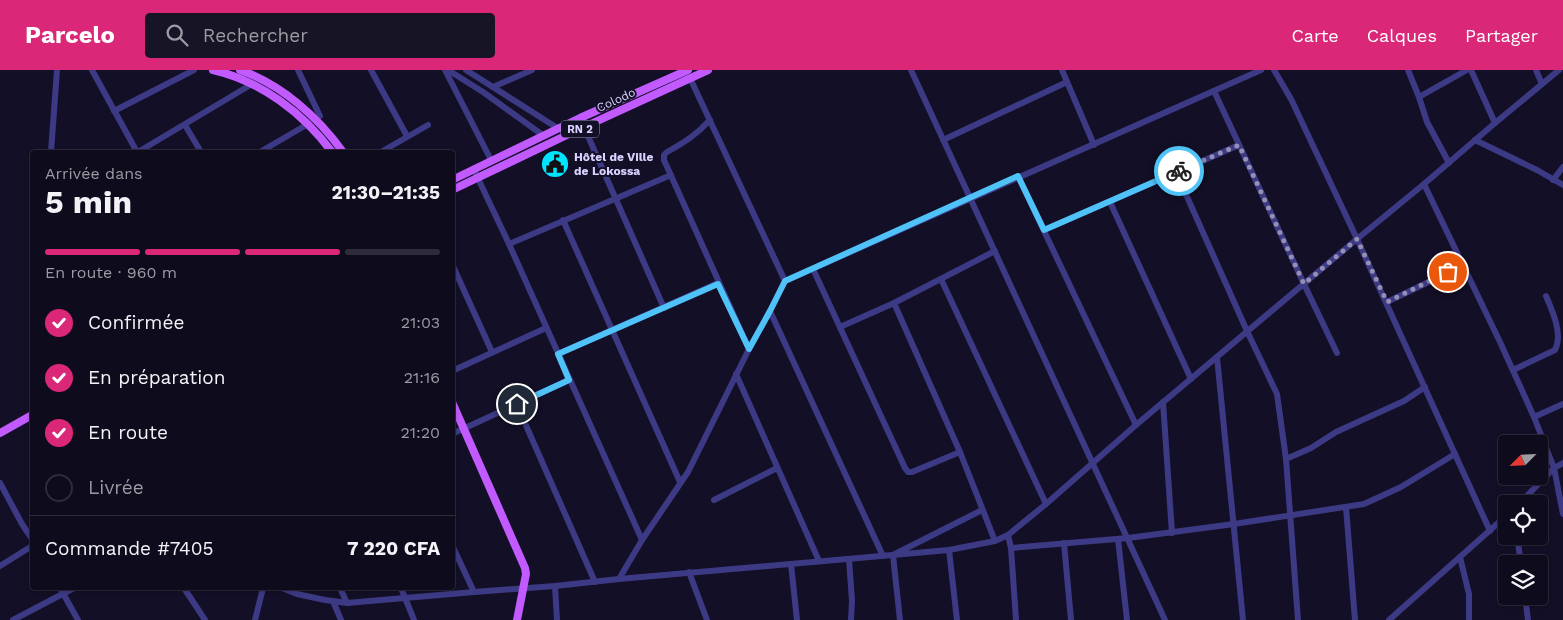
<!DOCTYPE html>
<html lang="fr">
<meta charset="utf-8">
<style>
body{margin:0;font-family:"Work Sans",sans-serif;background:#171425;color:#f1f3f6;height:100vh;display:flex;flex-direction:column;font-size:19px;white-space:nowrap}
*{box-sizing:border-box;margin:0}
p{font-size:16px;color:#9b9ba3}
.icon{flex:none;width:28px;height:28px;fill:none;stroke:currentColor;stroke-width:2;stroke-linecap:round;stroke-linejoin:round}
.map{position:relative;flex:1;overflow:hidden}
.drawer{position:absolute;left:30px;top:80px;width:425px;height:440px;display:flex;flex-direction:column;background:#0e0b1c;border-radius:5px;box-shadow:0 1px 4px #0004,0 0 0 1px #2e2b3b}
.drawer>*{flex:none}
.needle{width:32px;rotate:246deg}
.fabs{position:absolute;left:1498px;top:365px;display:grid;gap:10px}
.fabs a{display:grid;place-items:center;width:50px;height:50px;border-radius:5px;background:#0e0b1c;box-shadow:0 1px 4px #0004,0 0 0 1px #2e2b3b;font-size:25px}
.pin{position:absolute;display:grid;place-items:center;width:42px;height:42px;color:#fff;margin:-21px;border:2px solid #fff;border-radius:50%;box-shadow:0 1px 5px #0007}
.courier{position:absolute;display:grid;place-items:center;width:50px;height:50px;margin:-25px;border:4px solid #4fc3f7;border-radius:50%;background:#fff;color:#222;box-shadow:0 1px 6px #0007}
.head em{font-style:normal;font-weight:700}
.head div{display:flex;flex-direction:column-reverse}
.head{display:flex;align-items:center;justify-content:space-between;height:85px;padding:0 15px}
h1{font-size:32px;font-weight:700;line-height:38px}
.bar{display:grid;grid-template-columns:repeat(4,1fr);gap:8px 5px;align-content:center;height:60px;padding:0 15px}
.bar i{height:6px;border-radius:4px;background:#2e2b3b}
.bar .active{background:#db2777}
.bar p{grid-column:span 4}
.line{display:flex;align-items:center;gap:12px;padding:0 15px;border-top:1px solid #2e2b3b}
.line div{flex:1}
ol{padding:0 15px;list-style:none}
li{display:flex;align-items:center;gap:15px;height:55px}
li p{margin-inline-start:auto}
li .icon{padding:5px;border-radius:50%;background:#db2777;color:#fff;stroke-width:4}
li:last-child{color:#9b9ba3}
li i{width:28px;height:28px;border:2px solid #2e2b3b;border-radius:50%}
header{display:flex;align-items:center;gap:30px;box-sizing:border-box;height:70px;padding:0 25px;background:#db2777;color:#fff}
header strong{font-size:24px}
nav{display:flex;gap:28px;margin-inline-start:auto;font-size:18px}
.search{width:350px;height:45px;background:#171425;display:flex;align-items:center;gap:12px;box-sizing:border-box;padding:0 18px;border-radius:5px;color:#9b9ba3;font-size:19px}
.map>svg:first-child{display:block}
</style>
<header>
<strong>Parcelo</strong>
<div class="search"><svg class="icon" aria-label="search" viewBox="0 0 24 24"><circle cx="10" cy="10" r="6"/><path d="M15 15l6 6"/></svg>Rechercher</div>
<nav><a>Carte</a><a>Calques</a><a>Partager</a></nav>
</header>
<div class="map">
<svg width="1563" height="550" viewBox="0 0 1563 550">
<rect width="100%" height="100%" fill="#130f26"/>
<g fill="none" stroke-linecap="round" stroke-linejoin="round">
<g stroke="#3d3a85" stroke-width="6">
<polyline points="92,0 137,82"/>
<polyline points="298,0 320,46 315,50"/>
<polyline points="371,0 407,66"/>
<polyline points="445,0 491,90"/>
<polyline points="448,0 483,22 544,66"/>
<polyline points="466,0 559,59"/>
<polyline points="911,0 1165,550"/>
<polyline points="1062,0 1094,75"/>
<polyline points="1274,0 1291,29 1357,169 1490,461"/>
<polyline points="1408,0 1419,27"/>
<polyline points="1471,0 1495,53"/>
<polyline points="1536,0 1542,14"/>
<polyline points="690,8 785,211"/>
<polyline points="493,17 532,0"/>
<polyline points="1214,21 1304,214 1337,283"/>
<polyline points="114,41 194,0"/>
<polyline points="580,48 664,238"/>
<path d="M710,50C696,65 685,72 667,82L664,85V90L749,279"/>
<polyline points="185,55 201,82"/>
<polyline points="943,70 1067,12"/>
<polyline points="1475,70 1537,100 1563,115"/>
<polyline points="51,82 57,0"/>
<polyline points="138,82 252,14"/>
<polyline points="260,82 308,54"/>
<polyline points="381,82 428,55"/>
<polyline points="1449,93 1427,52 1419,27 1467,0"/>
<polyline points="474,100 509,174 642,470"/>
<polyline points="1176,102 1247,261 1277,324 1286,389 1298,550"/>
<polyline points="1018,106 1136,355"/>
<polyline points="1553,110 1563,97"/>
<polyline points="1424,114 1500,272 1534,347 1554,398 1563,444"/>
<polyline points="1110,132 1191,309"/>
<polyline points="563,150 680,412"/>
<polyline points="1044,160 1239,75"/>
<polyline points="509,174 671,105"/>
<polyline points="452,194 492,282"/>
<polyline points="813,199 905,398 908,402 912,402 960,382"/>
<polyline points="941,209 1046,434"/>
<polyline points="1387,232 1464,195"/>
<polyline points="894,233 960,382 995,471"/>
<polyline points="770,241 883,486"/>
<polyline points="840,257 894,233 995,181"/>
<polyline points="558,284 718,213"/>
<polyline points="1217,287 1243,550"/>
<path d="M1513,300L1555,280C1563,265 1553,242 1546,226"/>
<polyline points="452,301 546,258"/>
<polyline points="736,304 819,491"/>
<polyline points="1163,332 1172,463"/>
<polyline points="517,335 595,512"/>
<polyline points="1534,347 1563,334"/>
<polyline points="452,364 569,310"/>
<polyline points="1286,389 1311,378 1336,362 1404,331 1425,317"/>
<polyline points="0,413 22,454 32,469"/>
<polyline points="714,430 777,398"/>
<polyline points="1519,434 1554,398 1563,393"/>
<polyline points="1346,437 1355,550"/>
<polyline points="1008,465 1011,478 1016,550"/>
<polyline points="1517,466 1521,494"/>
<polyline points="1118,469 1127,550"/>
<polyline points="1064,473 1071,550"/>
<polyline points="452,475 474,522"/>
<polyline points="1011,478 1128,468 1234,454 1364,434 1401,417 1455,384"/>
<polyline points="949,480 957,550"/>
<polyline points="1460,487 1469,524 1469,550"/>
<polyline points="849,489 852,531 851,550"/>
<polyline points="791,494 797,550"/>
<polyline points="0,496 32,476"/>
<polyline points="689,502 707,550"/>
<polyline points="619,509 642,470 688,402 749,279 770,241 785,211 1261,0"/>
<polyline points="555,516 557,550"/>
<polyline points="60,518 78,550"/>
<polyline points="184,518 205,550"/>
<polyline points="282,518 297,524 325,530 347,533 474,522 555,516 619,509 949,480 995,471 1008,465 1046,434 1136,355 1357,169 1424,114 1495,53 1559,0"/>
<polyline points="340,518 347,533"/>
<polyline points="401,518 414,550"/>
<polyline points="1525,526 1528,550"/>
<polyline points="333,531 341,550"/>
<polyline points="13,550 74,518"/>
<polyline points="255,550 263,518"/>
<polyline points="900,550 893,485 982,440"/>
<polyline points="1389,550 1506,446"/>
</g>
<g stroke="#c25bff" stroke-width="8">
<path d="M213,0C261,11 303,43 332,82"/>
<path d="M240,0C282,15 318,47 343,82"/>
<polyline points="452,110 580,48 688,0"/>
<polyline points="452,120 569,64 708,0"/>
<polyline points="452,332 525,498 526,504 517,550"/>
<polyline points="0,363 32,345"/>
</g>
</g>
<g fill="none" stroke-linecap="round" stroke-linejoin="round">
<polyline stroke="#948fb3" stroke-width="5" stroke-dasharray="0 9" points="1179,101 1239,75 1304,214 1357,169 1387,232 1448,202"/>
<polyline stroke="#4fc3f7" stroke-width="6" points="517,334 569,310 558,284 718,214 749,279 770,241 785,211 1018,106 1044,160 1179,101"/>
</g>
<defs>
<symbol id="civic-disc" viewBox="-11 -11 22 22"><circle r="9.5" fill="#00e5ff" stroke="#130f26"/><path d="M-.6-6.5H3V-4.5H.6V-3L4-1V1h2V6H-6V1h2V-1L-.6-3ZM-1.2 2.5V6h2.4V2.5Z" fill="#111"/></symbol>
</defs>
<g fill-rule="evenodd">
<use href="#civic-disc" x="539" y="78" width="32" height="32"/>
</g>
<g text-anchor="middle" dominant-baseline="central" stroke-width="4" stroke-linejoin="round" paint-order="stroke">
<rect fill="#130f26" stroke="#9e99be" stroke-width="1" x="561" y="50.5" width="38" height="17" rx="4"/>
<g font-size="11" font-weight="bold" fill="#d9d4ff">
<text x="580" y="59">RN 2</text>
</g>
<g font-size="12" fill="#d9d4ff" stroke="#130f26">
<text transform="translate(616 30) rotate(-25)">Colodo</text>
</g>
<g font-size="12" font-weight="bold" fill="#d9d4ff" stroke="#130f26" text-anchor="start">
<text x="574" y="87">Hôtel de Ville<tspan x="574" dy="14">de Lokossa</tspan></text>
</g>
</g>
</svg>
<div class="fabs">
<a><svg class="needle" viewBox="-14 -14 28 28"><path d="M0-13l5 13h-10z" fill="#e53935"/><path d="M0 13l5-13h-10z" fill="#9b9ba3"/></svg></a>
<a><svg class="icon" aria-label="locate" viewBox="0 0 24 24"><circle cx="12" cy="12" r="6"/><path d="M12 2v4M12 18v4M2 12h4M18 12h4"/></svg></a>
<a><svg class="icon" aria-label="layers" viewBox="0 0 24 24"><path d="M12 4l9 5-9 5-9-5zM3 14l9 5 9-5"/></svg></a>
</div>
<div class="pin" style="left:1448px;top:202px;background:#ea580c"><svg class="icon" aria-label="bag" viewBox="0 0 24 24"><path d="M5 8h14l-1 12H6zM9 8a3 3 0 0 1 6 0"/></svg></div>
<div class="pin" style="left:517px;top:334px;background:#1f2937"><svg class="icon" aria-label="home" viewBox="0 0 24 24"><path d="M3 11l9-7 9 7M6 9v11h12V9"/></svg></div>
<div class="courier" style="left:1179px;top:101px"><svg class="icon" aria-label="bike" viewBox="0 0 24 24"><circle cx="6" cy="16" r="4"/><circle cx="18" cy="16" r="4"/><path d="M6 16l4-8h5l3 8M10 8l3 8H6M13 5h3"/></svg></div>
<section class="drawer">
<div class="head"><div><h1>5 min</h1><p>Arrivée dans</p></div><em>21:30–21:35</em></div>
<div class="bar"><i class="active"></i><i class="active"></i><i class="active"></i><i></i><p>En route · 960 m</p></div>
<ol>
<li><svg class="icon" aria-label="check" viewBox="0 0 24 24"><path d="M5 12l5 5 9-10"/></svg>Confirmée<p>21:03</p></li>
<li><svg class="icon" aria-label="check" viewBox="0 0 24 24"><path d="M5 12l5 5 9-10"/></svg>En préparation<p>21:16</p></li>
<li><svg class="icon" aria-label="check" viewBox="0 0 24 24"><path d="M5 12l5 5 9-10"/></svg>En route<p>21:20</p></li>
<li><i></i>Livrée</li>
</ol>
<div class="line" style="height:65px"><div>Commande #7405</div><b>7 220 CFA</b></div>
</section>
</div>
